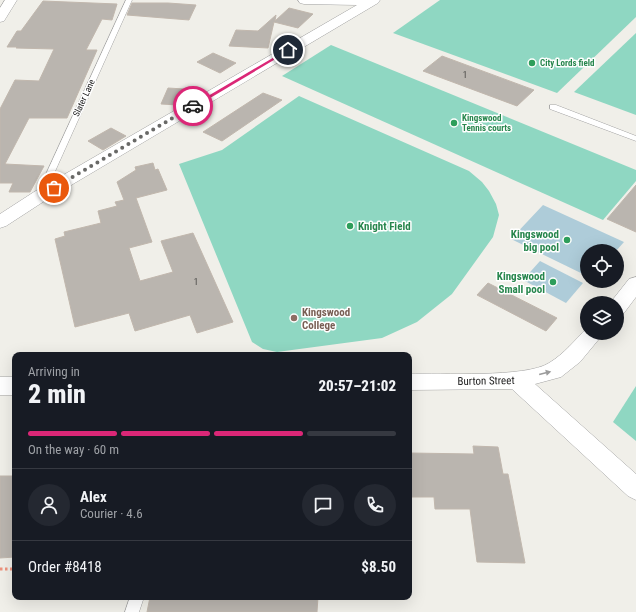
<!DOCTYPE html>
<meta charset="utf-8">
<style>
body{margin:0;font-family:"Roboto Condensed",sans-serif;background:#242831;color:#f1f3f6;height:100vh;display:flex;flex-direction:column;font-size:15px;white-space:nowrap}
*{box-sizing:border-box;margin:0}
p{font-size:13px;color:#9ea1a6}
.icon{flex:none;width:22px;height:22px;fill:none;stroke:currentColor;stroke-width:2;stroke-linecap:round;stroke-linejoin:round}
.map{position:relative;flex:1;overflow:hidden}
.drawer{position:absolute;left:12px;top:352px;width:400px;height:248px;display:flex;flex-direction:column;background:#171b24;border-radius:8px;box-shadow:0 4px 16px #0002}
.drawer>*{flex:none}
.controls{position:absolute;left:580px;top:244px;display:grid;gap:8px}
.controls a{display:grid;place-items:center;width:44px;height:44px;border-radius:50%;background:#171b24;box-shadow:0 4px 16px #0002;font-size:20px}
.pin{position:absolute;display:grid;place-items:center;width:34px;height:34px;color:#fff;margin:-17px;border:2px solid #fff;border-radius:50%;box-shadow:0 1px 4px #0007}
.courier{position:absolute;display:grid;place-items:center;width:40px;height:40px;margin:-20px;border:3px solid #db2777;border-radius:50%;background:#fff;color:#222;box-shadow:0 1px 5px #0007}
.overview em{font-style:normal;font-weight:800}
.overview div{display:flex;flex-direction:column-reverse}
.overview{display:flex;align-items:center;justify-content:space-between;height:68px;padding:0 16px}
h1{font-size:26px;font-weight:800;line-height:30px}
.bar{display:grid;grid-template-columns:repeat(4,1fr);gap:6px 4px;align-content:center;height:48px;padding:0 16px}
.bar i{height:5px;border-radius:3px;background:#363941}
.bar .selected{background:#db2777}
.bar p{grid-column:span 4}
.line{display:flex;align-items:center;gap:10px;padding:0 16px;border-top:1px solid #363941}
.line div{flex:1}
.round{display:grid;place-items:center;flex:none;width:42px;height:42px;border-radius:21px;background:#242831}
.map>svg:first-child{display:block}
</style>
<div class="map">
<svg width="636" height="612" viewBox="0 0 636 612">
<rect width="100%" height="100%" fill="#f0efe9"/>
<g fill="#8fd7c2">
<polygon points="440,0 636,0 636,17 557,93 393,33"/>
<polygon points="636,33 636,115 574,92"/>
<polygon points="331,45 636,170 636,181 603,220 282,76"/>
<polygon points="299,96 469,171 482,182 489,191 496,204 499,215 493,237 452,294 417,322 382,338 277,352 263,349 252,342 179,164 222,150"/>
<polygon points="636,386 636,441 613,422"/>
</g>
<g fill="#aeccd9">
<polygon points="543,205 624,242 616,251 587,251 587,276 511,239"/>
<polygon points="540,261 583,283 566,303 523,280"/>
</g>
<g fill="#bab5af" stroke="#c1b7ad">
<polygon points="43,1 117,4 112,20 102,19 86,50 97,50 67,118 29,118 5,164 44,166 30,192 9,192 13,183 0,183 0,109 15,80 39,81 54,49 16,48 17,47 7,47 17,31 21,31"/>
<polygon points="132,3 168,3 196,5 189,20 127,15"/>
<polygon points="289,8 313,14 298,28 274,22 268,48 229,46 236,30 258,31 276,15 275,21"/>
<polygon points="213,53 236,63 220,73 197,62"/>
<polygon points="442,56 534,90 517,106 423,71"/>
<polygon points="168,88 184,89 178,105 161,104"/>
<polygon points="263,93 282,100 222,141 203,132"/>
<polygon points="111,128 126,136 103,150 88,141"/>
<polygon points="153,163 155,170 158,169 167,190 136,198 152,242 129,248 140,281 173,272 161,241 193,233 233,322 197,333 190,315 135,331 129,313 75,327 55,239 65,236 64,232 101,223 98,211 117,206 115,202 124,200 117,182 136,170 135,167"/>
<polygon points="636,185 636,232 607,219"/>
<polygon points="488,283 557,318 546,331 477,295"/>
<polygon points="473,446 498,447 503,474 508,474 525,563 477,562 470,509 435,509 434,497 409,497 409,453 474,454"/>
<polygon points="0,476 15,476 15,557 0,558"/>
<polygon points="150,597 318,597 317,612 147,612"/>
</g>
<g fill="none" stroke-linecap="round" stroke-linejoin="round">
<defs>
<g id="service">
<polygon points="126,0 132,0 44,196 40,199 37,198 36,196"/>
<polygon points="550,105 556,105 636,136 636,141 550,109"/>
<polygon points="130,597 144,597 139,612 125,612"/>
</g>
<g id="minor">
<polygon points="5,0 17,0 4,21 0,22 0,8"/>
<polygon points="298,0 380,0 378,3 46,200 6,226 0,228 0,214 34,192 357,5 304,4 300,3"/>
<polygon points="636,277 636,297 624,313 617,315 617,303 610,303 629,279"/>
<path d="M587,328V333H604L580,362L561,377L535,384L636,474V500L628,496L512,389L409,390V374C440,373 526,378 549,363C564,354 575,340 587,328Z"/>
<rect x="0" y="377" width="15" height="18"/>
</g>
</defs>
<use href="#service" stroke="#a2a2a2" stroke-width="1"/>
<use href="#minor" stroke="#a2a2a2" stroke-width="1"/>
<polyline stroke="#ed937e" stroke-width="3" stroke-dasharray="2.5 2.5" stroke-linecap="butt" points="0,569 15,569"/>
<use href="#service" fill="#fff" fill-rule="evenodd"/>
<use href="#minor" fill="#fff" fill-rule="evenodd"/>
</g>
<defs><path id="oneway-solid" d="M-6-.8H1V-3.2L6.5 0L1 3.2V.8H-6Z"/></defs>
<use fill="#9b9b9b" href="#oneway-solid" transform="translate(545 373) rotate(-14)"/>
<polygon fill="#db2777" points="288,49 289,51 195,107 191,106"/>
<g fill="none" stroke-linecap="round" stroke-linejoin="round">
<polyline stroke="#696967" stroke-width="4" stroke-dasharray="0 7.2" points="54,188 193,106"/>
</g>
<g fill="#2e9e5b" stroke="#fff" stroke-width="1.5">
<circle cx="532" cy="63" r="4"/>
<circle cx="454" cy="123" r="4"/>
<circle cx="350" cy="226" r="4"/>
<circle cx="567" cy="240" r="4"/>
<circle cx="553" cy="282" r="4"/>
</g>
<circle fill="#8d6e63" stroke="#fff" stroke-width="1.5" cx="294" cy="318" r="4"/>
<g text-anchor="middle" dominant-baseline="central" stroke-width="3" stroke-linejoin="round" paint-order="stroke">
<g font-size="9" font-weight="bold" fill="#27864d" stroke="#fff" text-anchor="start">
<text x="540" y="63">City Lords field</text>
<text x="462" y="118">Kingswood<tspan x="462" dy="10">Tennis courts</tspan></text>
</g>
<g font-size="9" fill="#474644">
<text x="465" y="75">1</text>
<text x="196" y="282">1</text>
</g>
<g font-size="9" fill="#212121" stroke="#fff">
<text transform="translate(84 98) rotate(-65)">Slater Lane</text>
</g>
<g font-size="11" font-weight="bold" fill="#27864d" stroke="#fff" text-anchor="end">
<text x="358" y="226" text-anchor="start">Knight Field</text>
<text x="559" y="234">Kingswood<tspan x="559" dy="13">big pool</tspan></text>
<text x="545" y="276">Kingswood<tspan x="545" dy="13">Small pool</tspan></text>
</g>
<g font-size="11" font-weight="bold" fill="#785e54" stroke="#fff" text-anchor="start">
<text x="302" y="312">Kingswood<tspan x="302" dy="13">College</tspan></text>
</g>
<g font-size="11" fill="#212121" stroke="#fff">
<text transform="translate(486 381) rotate(-1)">Burton Street</text>
</g>
</g>
</svg>
<div class="controls">
<a><svg class="icon" aria-label="locate" viewBox="0 0 24 24"><circle cx="12" cy="12" r="6"/><path d="M12 2v4M12 18v4M2 12h4M18 12h4"/></svg></a>
<a><svg class="icon" aria-label="layers" viewBox="0 0 24 24"><path d="M12 4l9 5-9 5-9-5zM3 14l9 5 9-5"/></svg></a>
</div>
<div class="pin" style="left:54px;top:188px;background:#ea580c"><svg class="icon" aria-label="bag" viewBox="0 0 24 24"><path d="M5 8h14l-1 12H6zM9 8a3 3 0 0 1 6 0"/></svg></div>
<div class="pin" style="left:288px;top:50px;background:#1f2937"><svg class="icon" aria-label="home" viewBox="0 0 24 24"><path d="M3 11l9-7 9 7M6 9v11h12V9"/></svg></div>
<div class="courier" style="left:193px;top:106px"><svg class="icon" aria-label="car" viewBox="0 0 24 24"><path d="M5 17H2v-5l4-1 3-4h7l3 4 3 1v5h-3M9 17h6M6 11h13"/><circle cx="7" cy="17" r="2"/><circle cx="17" cy="17" r="2"/></svg></div>
<section class="drawer">
<div class="overview"><div><h1>2 min</h1><p>Arriving in</p></div><em>20:57–21:02</em></div>
<div class="bar"><i class="selected"></i><i class="selected"></i><i class="selected"></i><i></i><p>On the way · 60 m</p></div>
<div class="line" style="height:72px"><a class="round"><svg class="icon" aria-label="person" viewBox="0 0 24 24"><circle cx="12" cy="8" r="4"/><path d="M4 21q1-7 8-7t8 7"/></svg></a><div><b>Alex</b><p>Courier · 4.6</p></div><a class="round"><svg class="icon" aria-label="chat" viewBox="0 0 24 24"><path d="M4 5h16v11H9l-5 4z"/></svg></a><a class="round"><svg class="icon" aria-label="phone" viewBox="0 0 24 24"><path d="M5 4h4l2 5-3 2q2 4 5 5l2-3 5 2v4C11 20 4 13 5 4z"/></svg></a></div>
<div class="line" style="height:52px"><div>Order #8418</div><b>$8.50</b></div>
</section>
</div>
